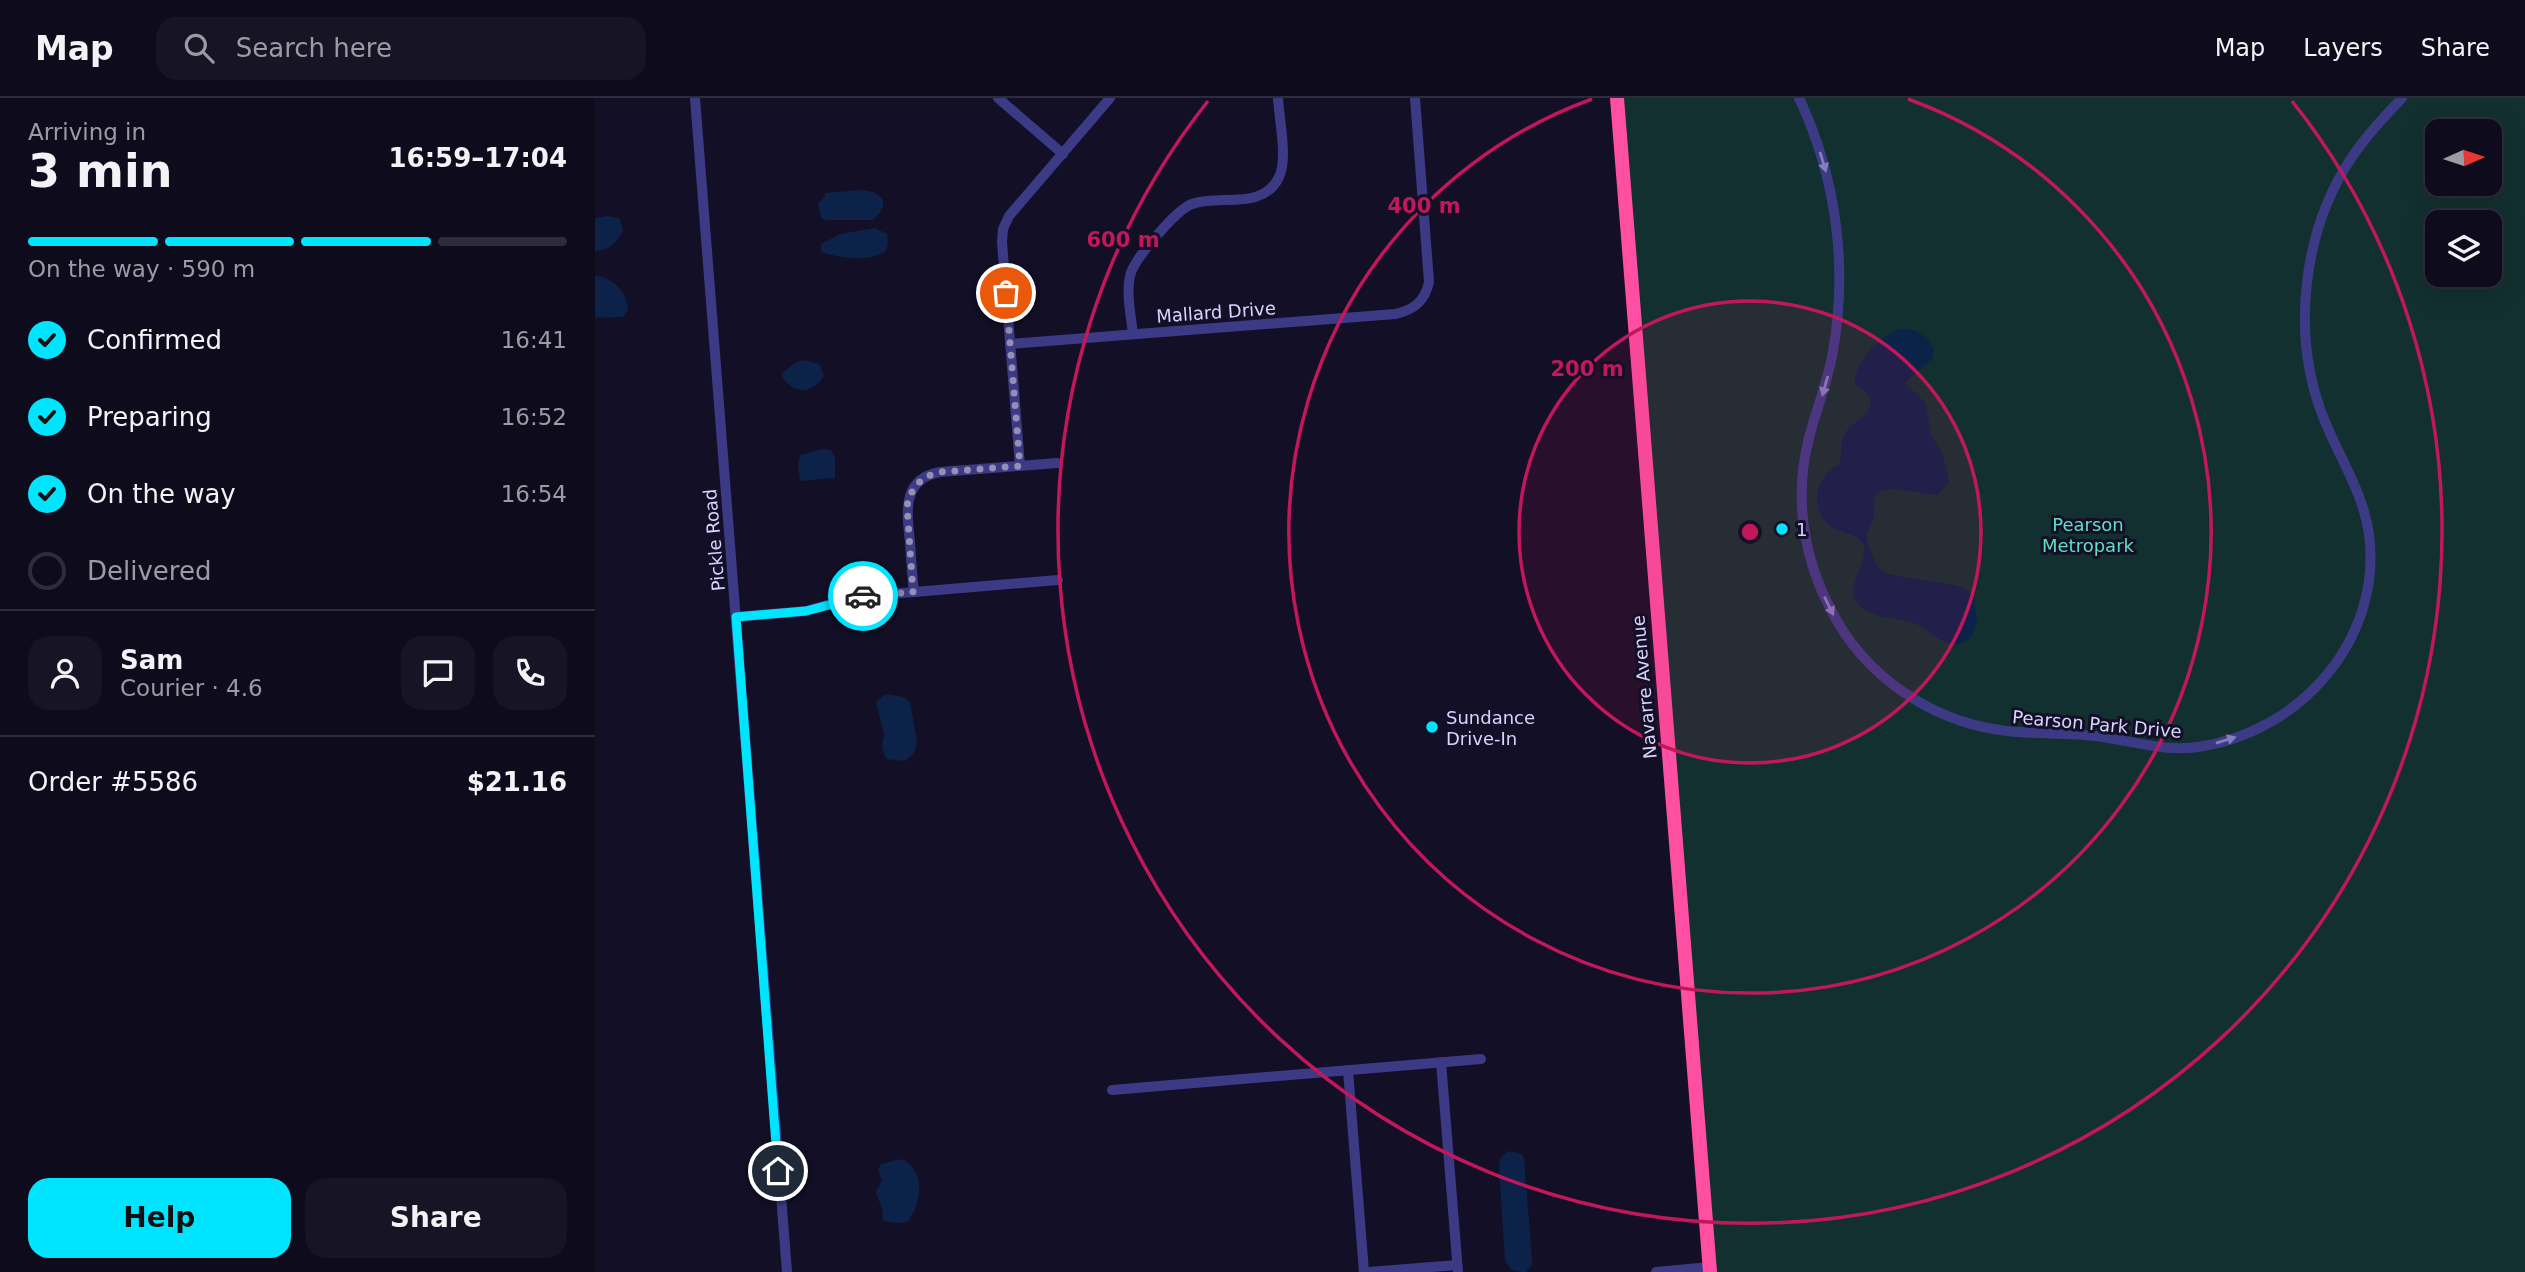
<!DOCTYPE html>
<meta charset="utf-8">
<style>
body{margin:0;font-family:"DejaVu Sans",sans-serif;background:#171425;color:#f1f3f6;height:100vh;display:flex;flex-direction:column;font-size:26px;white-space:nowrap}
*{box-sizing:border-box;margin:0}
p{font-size:23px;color:#9b9ba3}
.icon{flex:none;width:38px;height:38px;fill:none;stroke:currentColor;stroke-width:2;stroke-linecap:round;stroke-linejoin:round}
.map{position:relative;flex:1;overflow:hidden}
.sheet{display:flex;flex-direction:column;background:#0e0b1c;width:595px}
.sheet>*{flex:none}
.needle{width:46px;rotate:87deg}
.tools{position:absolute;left:1830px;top:21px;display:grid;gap:14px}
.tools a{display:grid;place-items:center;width:77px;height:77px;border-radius:14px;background:#0e0b1c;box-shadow:0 7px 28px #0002,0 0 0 2px #2e2b3b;font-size:35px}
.pin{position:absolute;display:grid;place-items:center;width:60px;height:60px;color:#fff;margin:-30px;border:4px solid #fff;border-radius:50%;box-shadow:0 2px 7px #0007}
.courier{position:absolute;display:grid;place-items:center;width:70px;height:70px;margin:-35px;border:5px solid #00e5ff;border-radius:50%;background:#fff;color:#222;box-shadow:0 2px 9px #0007}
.head em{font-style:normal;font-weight:600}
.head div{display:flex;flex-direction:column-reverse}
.head{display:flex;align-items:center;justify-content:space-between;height:119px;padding:0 28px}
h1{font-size:46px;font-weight:600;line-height:52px}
.bar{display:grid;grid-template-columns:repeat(4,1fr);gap:10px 7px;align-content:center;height:84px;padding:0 28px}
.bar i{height:9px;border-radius:5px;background:#2e2b3b}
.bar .selected{background:#00e5ff}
.bar p{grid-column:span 4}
.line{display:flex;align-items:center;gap:18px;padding:0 28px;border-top:2px solid #2e2b3b}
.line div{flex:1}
.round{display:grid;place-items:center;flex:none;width:74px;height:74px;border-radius:21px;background:#171425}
ol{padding:0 28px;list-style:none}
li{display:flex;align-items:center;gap:21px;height:77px}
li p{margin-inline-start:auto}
li .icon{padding:7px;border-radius:50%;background:#00e5ff;color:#111;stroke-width:4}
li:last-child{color:#9b9ba3}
li i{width:38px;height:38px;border:4px solid #2e2b3b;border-radius:50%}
.cta{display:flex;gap:14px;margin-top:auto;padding:14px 28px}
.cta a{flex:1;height:80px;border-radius:21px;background:#00e5ff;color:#111;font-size:28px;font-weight:600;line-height:80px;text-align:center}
.cta a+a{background:#171425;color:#f1f3f6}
header{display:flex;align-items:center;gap:42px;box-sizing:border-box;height:98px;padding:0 35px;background:#0e0b1c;border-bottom:2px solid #2e2b3b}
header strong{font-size:33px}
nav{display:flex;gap:38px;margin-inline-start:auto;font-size:24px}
.search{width:490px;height:63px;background:#171425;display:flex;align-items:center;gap:18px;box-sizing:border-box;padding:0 24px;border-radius:21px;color:#9b9ba3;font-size:26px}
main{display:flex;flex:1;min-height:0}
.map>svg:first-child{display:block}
</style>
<header>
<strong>Map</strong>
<div class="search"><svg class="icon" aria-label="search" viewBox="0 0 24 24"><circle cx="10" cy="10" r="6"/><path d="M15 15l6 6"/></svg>Search here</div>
<nav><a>Map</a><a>Layers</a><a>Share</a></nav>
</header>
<main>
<section class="sheet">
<div class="head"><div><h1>3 min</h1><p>Arriving in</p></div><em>16:59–17:04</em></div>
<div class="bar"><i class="selected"></i><i class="selected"></i><i class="selected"></i><i></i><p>On the way · 590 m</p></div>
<ol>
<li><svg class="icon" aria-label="check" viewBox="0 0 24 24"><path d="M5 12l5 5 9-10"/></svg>Confirmed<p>16:41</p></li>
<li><svg class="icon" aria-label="check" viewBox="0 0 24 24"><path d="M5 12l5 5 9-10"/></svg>Preparing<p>16:52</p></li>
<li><svg class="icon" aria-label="check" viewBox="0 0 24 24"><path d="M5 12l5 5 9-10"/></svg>On the way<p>16:54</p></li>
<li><i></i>Delivered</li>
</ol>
<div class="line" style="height:126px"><a class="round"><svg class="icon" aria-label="person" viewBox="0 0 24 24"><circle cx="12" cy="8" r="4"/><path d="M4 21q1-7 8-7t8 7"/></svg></a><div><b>Sam</b><p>Courier · 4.6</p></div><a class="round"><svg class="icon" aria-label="chat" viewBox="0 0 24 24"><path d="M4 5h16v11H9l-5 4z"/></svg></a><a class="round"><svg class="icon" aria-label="phone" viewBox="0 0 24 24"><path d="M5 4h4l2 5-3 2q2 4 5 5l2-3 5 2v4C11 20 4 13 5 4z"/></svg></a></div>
<div class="line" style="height:91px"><div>Order #5586</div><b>$21.16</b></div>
<div class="cta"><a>Help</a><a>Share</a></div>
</section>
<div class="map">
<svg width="1930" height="1174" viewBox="0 0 1930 1174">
<rect width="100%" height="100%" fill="#130f26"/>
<path fill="#12302f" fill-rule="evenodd" d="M1022,0H1930V1174H1115ZM1843,33H1895V86H1843ZM1843,124H1895V177H1843Z"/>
<g fill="#0c2248">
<path d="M268,92C291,95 295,107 278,122H231L226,120L223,105L230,99V95Z"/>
<path d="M12,118L24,120L28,132C22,146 15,150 0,154V120Z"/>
<path d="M280,130L292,136L293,145L291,153C273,165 246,160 226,154V146L245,136Z"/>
<path d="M0,177C18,181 32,193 33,212L28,219L0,220Z"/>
<path d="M1304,231C1322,231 1331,235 1339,252L1337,261L1310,285L1331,305L1336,336L1348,357L1354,384L1343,397L1295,391L1281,395C1278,403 1280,412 1278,421C1277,426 1274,430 1272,436C1271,443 1275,449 1277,456C1279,460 1281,466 1284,470C1301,486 1368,478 1379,499C1382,505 1379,502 1380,509C1381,515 1383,518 1381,524C1380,531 1378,539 1372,542C1353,554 1339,536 1325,528C1307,518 1267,523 1259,499C1254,482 1278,456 1266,443C1259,435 1246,435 1238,430C1212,414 1220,378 1244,366C1247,357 1245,346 1249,337C1254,325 1285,314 1273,297C1270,293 1264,290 1260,286C1259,262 1284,240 1304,231Z"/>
<path d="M208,262L224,266L229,277C219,297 196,297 186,276L201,264Z"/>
<polygon points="228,351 236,352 240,359 240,380 205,383 203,367 205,357"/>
<polygon points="291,596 309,599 315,604 322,644 319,655 310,663 291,661 287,649 289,637 281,604"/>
<path d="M914,1053L927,1056L929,1061L937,1162V1167L931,1174C920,1174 915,1172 910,1163L904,1071L905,1060Z"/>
<path d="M305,1061C332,1069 327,1108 312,1124L302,1125L288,1123C287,1119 288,1115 287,1111C284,1097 276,1099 287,1083L283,1072L286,1066Z"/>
</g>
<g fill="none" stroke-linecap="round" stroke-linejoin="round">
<g stroke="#3d3a85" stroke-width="10">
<polyline points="100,0 192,1174"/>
<polyline points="403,0 468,56"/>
<path d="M1204,0C1241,79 1253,167 1238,253C1233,284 1220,314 1213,344C1199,401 1209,461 1236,512C1269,577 1334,622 1405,632C1437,637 1469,634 1500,638C1534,642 1568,654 1603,649C1704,635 1788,542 1774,436C1768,393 1742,356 1727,316C1696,234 1708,132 1757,59C1772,37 1789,19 1807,0"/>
<path d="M538,236C536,218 531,196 535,178C538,162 581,112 597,106C625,96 668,113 684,79C693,61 684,21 683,0"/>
<path d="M415,246L800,216C819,212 830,203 834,184L820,0"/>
<polyline points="425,368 407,144 408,131 414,118 515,0"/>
<path d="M319,494C317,477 316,461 315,444C312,415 306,381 345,374L462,365"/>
<polyline points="141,519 211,513 260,499 463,482"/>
<polyline points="846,964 863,1174"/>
<polyline points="753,972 769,1174"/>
<polyline points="517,992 886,961"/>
<polyline points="774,1174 862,1167"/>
<polyline points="1061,1174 1115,1169"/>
</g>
<polyline stroke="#ff4fa3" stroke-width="14" points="1022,0 1115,1174"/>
</g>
<defs><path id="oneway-solid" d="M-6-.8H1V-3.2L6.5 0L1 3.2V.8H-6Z" transform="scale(1.75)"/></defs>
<g fill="#837fbc">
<use href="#oneway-solid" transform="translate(1228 64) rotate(73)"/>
<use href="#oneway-solid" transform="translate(1230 288) rotate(106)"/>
<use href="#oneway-solid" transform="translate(1234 508) rotate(64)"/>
<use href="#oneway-solid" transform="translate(1631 642) rotate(-17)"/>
</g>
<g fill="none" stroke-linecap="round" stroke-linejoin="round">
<path stroke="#948fb3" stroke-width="7" stroke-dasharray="0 12.6" d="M268,498L318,494L312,408C316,389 327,378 345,374L425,368L411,195"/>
<polyline stroke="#00e5ff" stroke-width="9" points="183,1073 141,519 211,513 268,498"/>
</g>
<circle cx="1155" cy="434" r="231" fill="#c2185b" fill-opacity=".12"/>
<g fill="none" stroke="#c2185b" stroke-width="3.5">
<circle cx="1155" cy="434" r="231"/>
<path d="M1313 1A461 461 0 1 1 997 1"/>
<path d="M1697 3A692 692 0 1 1 613 3"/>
</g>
<g fill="#00e5ff" stroke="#130f26" stroke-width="2.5">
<circle cx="1187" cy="431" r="7"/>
<circle cx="837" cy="629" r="7"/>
</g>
<g text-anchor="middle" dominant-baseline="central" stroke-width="6" stroke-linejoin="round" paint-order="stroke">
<g font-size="18" fill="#d9d4ff" stroke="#130f26">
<text transform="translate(621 214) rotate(-4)">Mallard Drive</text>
<text transform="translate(119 442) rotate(-95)">Pickle Road</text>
<text transform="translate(1049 589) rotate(-95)">Navarre Avenue</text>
<text transform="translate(1502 626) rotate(5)">Pearson Park Drive</text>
</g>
<g font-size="18" fill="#5fe0c0" stroke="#130f26">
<text x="1493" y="426">Pearson<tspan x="1493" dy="21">Metropark</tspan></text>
</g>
<g font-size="18" fill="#d9d4ff" stroke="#130f26" text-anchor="start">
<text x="1201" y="431">1</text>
<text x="851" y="619">Sundance<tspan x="851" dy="21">Drive-In</tspan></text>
</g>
</g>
<circle cx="1155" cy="434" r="10" fill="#c2185b" stroke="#130f26" stroke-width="3.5"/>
<g font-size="21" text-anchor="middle" font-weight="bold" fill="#c2185b" stroke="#130f26" stroke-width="6" stroke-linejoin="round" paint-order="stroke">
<text x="829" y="115">400 m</text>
<text x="528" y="149">600 m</text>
<text x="992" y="278">200 m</text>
</g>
</svg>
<div class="tools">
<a><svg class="needle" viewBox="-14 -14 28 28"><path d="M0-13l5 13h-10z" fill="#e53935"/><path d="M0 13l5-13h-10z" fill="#9b9ba3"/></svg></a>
<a><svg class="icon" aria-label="layers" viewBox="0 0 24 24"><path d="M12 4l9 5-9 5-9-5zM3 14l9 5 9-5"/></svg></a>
</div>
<div class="pin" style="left:411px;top:195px;background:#ea580c"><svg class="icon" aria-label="bag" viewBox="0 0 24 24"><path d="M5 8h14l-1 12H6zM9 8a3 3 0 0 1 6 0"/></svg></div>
<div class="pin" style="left:183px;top:1073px;background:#1f2937"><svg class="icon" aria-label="home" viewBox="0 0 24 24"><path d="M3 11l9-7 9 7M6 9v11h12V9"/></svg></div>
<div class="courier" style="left:268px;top:498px"><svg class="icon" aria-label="car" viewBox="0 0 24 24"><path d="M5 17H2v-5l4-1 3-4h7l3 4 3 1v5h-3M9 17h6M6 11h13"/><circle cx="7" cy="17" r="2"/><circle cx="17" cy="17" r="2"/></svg></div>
</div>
</main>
